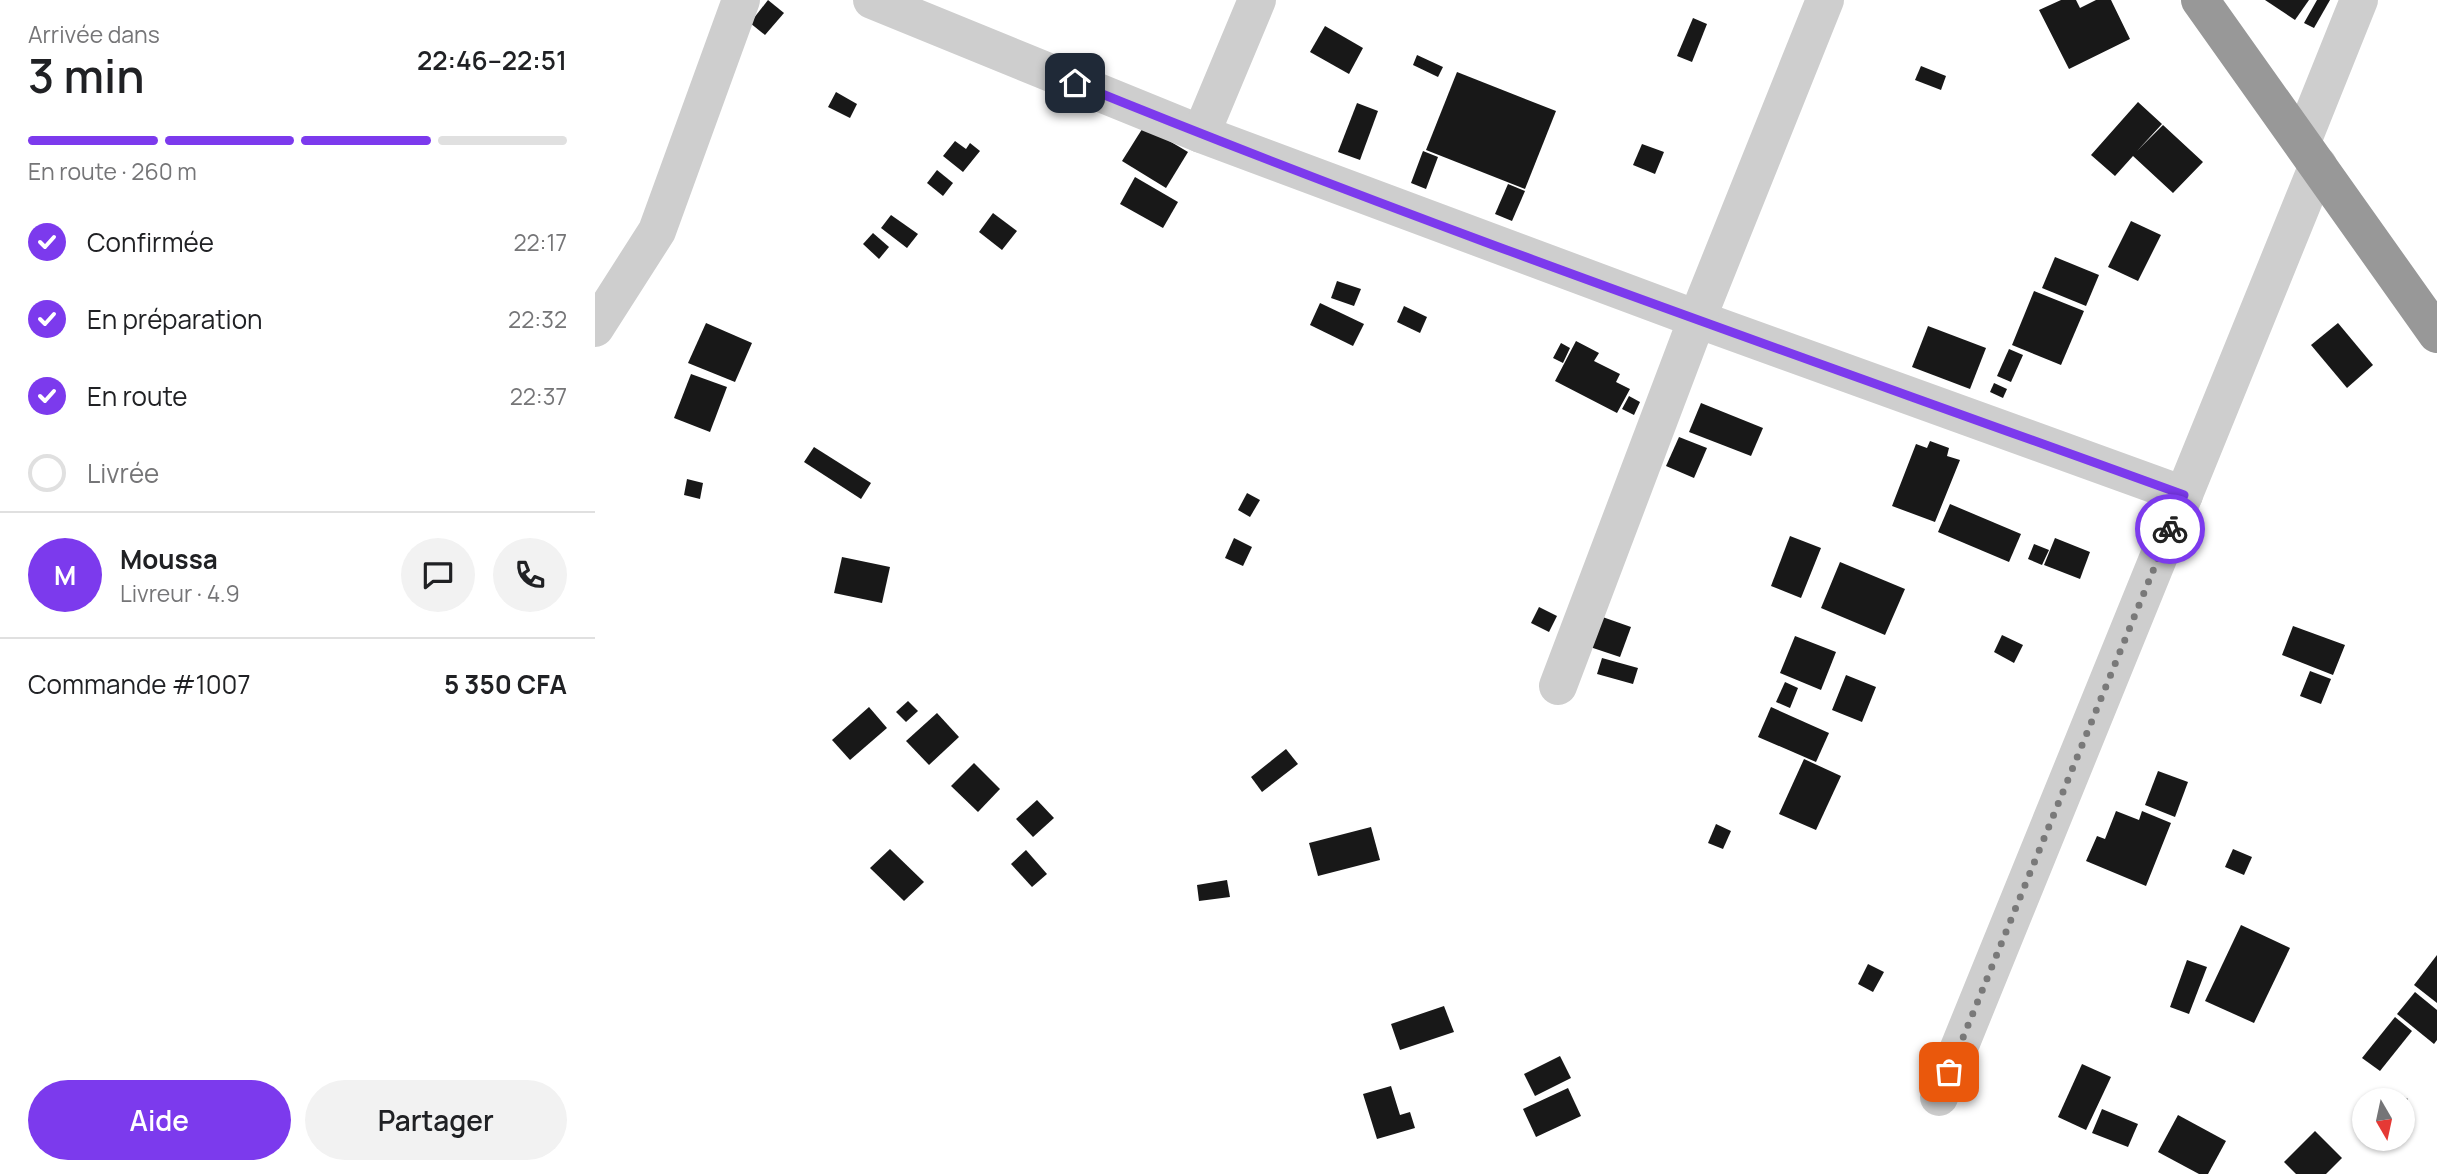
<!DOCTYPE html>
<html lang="fr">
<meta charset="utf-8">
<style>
body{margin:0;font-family:Manrope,sans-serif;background:#f2f2f2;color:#202124;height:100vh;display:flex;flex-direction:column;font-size:26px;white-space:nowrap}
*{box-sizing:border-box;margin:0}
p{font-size:23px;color:#757577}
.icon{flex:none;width:38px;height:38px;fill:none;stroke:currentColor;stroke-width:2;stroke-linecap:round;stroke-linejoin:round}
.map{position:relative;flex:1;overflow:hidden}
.details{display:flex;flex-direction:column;background:#fff;width:595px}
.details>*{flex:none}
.needle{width:46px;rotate:171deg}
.tools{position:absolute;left:1757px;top:1088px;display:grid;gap:14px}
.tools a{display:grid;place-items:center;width:63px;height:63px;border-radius:50%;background:#fff;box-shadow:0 2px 5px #0004;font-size:35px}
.pin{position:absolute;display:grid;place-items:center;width:60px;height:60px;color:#fff;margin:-30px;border-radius:14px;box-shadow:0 4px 10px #0006}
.courier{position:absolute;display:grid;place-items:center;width:70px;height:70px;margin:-35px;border:5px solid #7c3aed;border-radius:50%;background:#fff;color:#222;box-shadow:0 2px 9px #0007}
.overview em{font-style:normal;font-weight:600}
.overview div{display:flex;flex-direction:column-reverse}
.overview{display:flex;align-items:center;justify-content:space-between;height:119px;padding:0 28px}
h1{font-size:46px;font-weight:600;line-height:52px}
.bar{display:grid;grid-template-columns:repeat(4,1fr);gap:10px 7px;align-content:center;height:84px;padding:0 28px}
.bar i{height:9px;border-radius:5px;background:#e0e0e0}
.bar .selected{background:#7c3aed}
.bar p{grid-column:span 4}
.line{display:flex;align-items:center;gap:18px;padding:0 28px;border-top:2px solid #e0e0e0}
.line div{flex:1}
.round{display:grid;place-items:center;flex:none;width:74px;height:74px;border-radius:37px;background:#f2f2f2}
ol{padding:0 28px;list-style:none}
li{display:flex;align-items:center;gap:21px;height:77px}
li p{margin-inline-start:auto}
li .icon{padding:7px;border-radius:50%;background:#7c3aed;color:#fff;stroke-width:4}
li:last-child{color:#757577}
li i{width:38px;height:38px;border:4px solid #e0e0e0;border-radius:50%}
.primary-button{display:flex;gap:14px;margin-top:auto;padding:14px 28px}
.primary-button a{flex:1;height:80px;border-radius:42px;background:#7c3aed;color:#fff;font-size:28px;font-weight:600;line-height:80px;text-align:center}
.primary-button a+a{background:#f2f2f2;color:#202124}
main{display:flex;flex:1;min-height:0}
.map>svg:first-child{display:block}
</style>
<main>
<section class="details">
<div class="overview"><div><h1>3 min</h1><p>Arrivée dans</p></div><em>22:46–22:51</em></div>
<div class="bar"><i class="selected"></i><i class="selected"></i><i class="selected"></i><i></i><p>En route · 260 m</p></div>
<ol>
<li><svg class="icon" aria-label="check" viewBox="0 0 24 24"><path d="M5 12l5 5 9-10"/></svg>Confirmée<p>22:17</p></li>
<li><svg class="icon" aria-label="check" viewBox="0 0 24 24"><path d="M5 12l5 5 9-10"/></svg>En préparation<p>22:32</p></li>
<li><svg class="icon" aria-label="check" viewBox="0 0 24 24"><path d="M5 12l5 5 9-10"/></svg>En route<p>22:37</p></li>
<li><i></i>Livrée</li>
</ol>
<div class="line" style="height:126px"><b class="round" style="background:#7c3aed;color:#fff">M</b><div><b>Moussa</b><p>Livreur · 4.9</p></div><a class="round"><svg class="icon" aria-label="chat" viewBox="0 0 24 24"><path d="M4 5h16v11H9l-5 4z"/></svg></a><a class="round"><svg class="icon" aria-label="phone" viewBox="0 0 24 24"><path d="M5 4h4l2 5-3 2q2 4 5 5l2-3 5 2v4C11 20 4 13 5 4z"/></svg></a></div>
<div class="line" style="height:91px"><div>Commande #1007</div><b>5 350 CFA</b></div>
<div class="primary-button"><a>Aide</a><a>Partager</a></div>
</section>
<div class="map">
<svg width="1842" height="1174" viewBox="0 0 1842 1174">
<rect width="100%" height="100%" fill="#fff"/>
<g fill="#181818">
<polygon points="173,0 189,13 170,35 155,23"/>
<polygon points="1466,0 1481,0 1485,8 1501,0 1516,0 1535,39 1474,69 1444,10"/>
<polygon points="1670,0 1714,0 1700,20"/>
<polygon points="1722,0 1735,0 1719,28 1709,23"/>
<polygon points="1098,18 1112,24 1097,62 1082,56"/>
<polygon points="730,26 768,48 754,74 715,52"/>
<polygon points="822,55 848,67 843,77 818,65"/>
<polygon points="1326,66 1351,76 1346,90 1320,80"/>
<polygon points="862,72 961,111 930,189 831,150"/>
<polygon points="241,92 262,104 255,118 233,107"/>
<polygon points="1543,102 1567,124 1542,151 1568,125 1608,162 1578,193 1538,156 1520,176 1496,155"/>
<polygon points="762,103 783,111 765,160 743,152"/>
<polygon points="549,126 593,152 571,188 527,161"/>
<polygon points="360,141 371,149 375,143 385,151 368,172 348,156"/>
<polygon points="1047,144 1069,152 1060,174 1038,165"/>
<polygon points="828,151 843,157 831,189 816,183"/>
<polygon points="342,170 358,183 348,196 332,183"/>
<polygon points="540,177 583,202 568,228 525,204"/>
<polygon points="913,184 930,191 917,221 900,214"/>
<polygon points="398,213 422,231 407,250 384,232"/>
<polygon points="296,215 323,234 312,248 286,228"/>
<polygon points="1536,221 1566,235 1543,281 1513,267"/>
<polygon points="278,233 294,247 284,259 268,244"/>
<polygon points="1460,257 1504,275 1491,306 1447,288"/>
<polygon points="742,281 766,289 759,306 736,298"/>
<polygon points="1439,291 1489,311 1466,365 1417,345"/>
<polygon points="725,303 769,324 758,346 715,325"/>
<polygon points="809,306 832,317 825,333 802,322"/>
<polygon points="111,323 157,343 140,382 93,363"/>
<polygon points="1743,323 1778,365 1752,388 1716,345"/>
<polygon points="1333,326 1391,348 1375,389 1317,367"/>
<polygon points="981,341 1004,353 999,361 1025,374 1021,382 1035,389 1022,413 960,381"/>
<polygon points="966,343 975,348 968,363 958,358"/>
<polygon points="1414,349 1428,355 1416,382 1402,376"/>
<polygon points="96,374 132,387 115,432 79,418"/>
<polygon points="1399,383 1412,389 1408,398 1395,392"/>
<polygon points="1034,396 1045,402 1039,415 1027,409"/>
<polygon points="1106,403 1168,428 1156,456 1094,432"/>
<polygon points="1084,437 1112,448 1099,478 1071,466"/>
<polygon points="1335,441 1354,448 1352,456 1365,460 1340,522 1297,506 1321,444 1332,448"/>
<polygon points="219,447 276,483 266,499 209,462"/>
<polygon points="92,479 108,483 105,499 89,495"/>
<polygon points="652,493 665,500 655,517 643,510"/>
<polygon points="1355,504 1426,534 1414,562 1343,532"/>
<polygon points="1195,536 1226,548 1206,598 1176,586"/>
<polygon points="639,538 657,547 648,566 630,558"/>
<polygon points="1460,538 1495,552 1485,579 1449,565"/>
<polygon points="1439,544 1454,550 1447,565 1433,559"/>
<polygon points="247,557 295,567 287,603 239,593"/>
<polygon points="1245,562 1310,589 1290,635 1226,608"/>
<polygon points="944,607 962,616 954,632 936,623"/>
<polygon points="999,614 1036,627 1025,657 989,645"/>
<polygon points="1698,626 1750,645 1738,675 1687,655"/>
<polygon points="1407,635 1428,645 1419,663 1399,652"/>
<polygon points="1200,636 1241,652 1226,690 1185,673"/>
<polygon points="1007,658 1043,668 1038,684 1002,674"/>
<polygon points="1715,671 1736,679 1726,704 1705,696"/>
<polygon points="1251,675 1281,687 1267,722 1237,710"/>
<polygon points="1190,682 1203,688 1195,708 1181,702"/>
<polygon points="313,701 323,711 311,722 301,712"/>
<polygon points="274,707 292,728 255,760 237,740"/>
<polygon points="1176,707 1234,733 1221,762 1163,737"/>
<polygon points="342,713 364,737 334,765 311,741"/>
<polygon points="691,749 703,764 667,792 656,777"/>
<polygon points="1209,759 1246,776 1221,830 1184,814"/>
<polygon points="379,763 405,789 383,812 356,786"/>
<polygon points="1563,771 1593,782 1580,817 1550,805"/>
<polygon points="442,800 459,818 438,837 421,819"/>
<polygon points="1521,811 1544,820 1547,811 1576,823 1551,886 1491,861 1502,836 1510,839"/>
<polygon points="1121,824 1136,831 1128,849 1113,843"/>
<polygon points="776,827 785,860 723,876 714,843"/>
<polygon points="295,849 329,882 309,901 275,868"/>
<polygon points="1638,849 1657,857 1649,875 1630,867"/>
<polygon points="431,850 452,874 437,887 416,864"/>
<polygon points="632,880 635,897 604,901 602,885"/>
<polygon points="1646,925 1695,948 1659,1023 1610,1001"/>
<polygon points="1842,955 1842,1003 1819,985"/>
<polygon points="1592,960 1612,967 1594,1014 1575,1007"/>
<polygon points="1273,964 1289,972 1278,992 1263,984"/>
<polygon points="1820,992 1842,1010 1842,1040 1839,1044 1802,1014"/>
<polygon points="849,1006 859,1032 805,1050 796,1024"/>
<polygon points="1800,1017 1817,1031 1785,1071 1767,1058"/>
<polygon points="965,1056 976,1078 940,1096 929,1074"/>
<polygon points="1487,1064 1516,1077 1491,1130 1463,1117"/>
<polygon points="796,1086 805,1115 815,1112 820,1128 782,1139 768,1094"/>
<polygon points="973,1088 986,1116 941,1137 928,1109"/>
<polygon points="1800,1091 1813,1099 1808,1107 1808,1101 1794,1101"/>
<polygon points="1507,1109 1543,1124 1533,1147 1497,1133"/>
<polygon points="1583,1115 1631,1141 1613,1174 1604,1174 1563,1152"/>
<polygon points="1720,1131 1747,1158 1731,1174 1701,1174 1689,1162"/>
</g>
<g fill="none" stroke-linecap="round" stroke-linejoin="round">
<g stroke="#cecece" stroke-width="38">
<polyline points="277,0 606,134"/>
<polyline points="662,0 606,134 1102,319 1589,495"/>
<polyline points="1707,142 1764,0"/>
<polyline points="0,328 62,231 146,0"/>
<polyline points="963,686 1102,319 1230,0"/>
<polyline points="1344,1097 1723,165"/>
</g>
<polyline stroke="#989898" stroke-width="38" points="1605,0 1842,334"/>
</g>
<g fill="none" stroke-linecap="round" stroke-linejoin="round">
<polyline stroke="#797979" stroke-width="7" stroke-dasharray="0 12.6" points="1354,1072 1575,529"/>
<path stroke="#7c3aed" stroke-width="9" d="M480,83C845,232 1218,360 1589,495L1575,529"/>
</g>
</svg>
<div class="tools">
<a><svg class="needle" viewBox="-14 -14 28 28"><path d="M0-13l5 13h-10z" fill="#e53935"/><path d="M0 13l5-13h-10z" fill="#757577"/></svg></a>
</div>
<div class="pin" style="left:1354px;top:1072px;background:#ea580c"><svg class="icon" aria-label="bag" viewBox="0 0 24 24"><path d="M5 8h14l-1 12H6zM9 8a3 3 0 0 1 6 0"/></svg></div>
<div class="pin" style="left:480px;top:83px;background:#1f2937"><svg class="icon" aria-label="home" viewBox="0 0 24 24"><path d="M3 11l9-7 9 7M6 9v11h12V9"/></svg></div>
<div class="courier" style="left:1575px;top:529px"><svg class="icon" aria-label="bike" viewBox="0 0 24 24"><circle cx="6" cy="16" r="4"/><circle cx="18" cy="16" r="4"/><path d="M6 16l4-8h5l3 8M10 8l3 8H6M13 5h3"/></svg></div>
</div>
</main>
